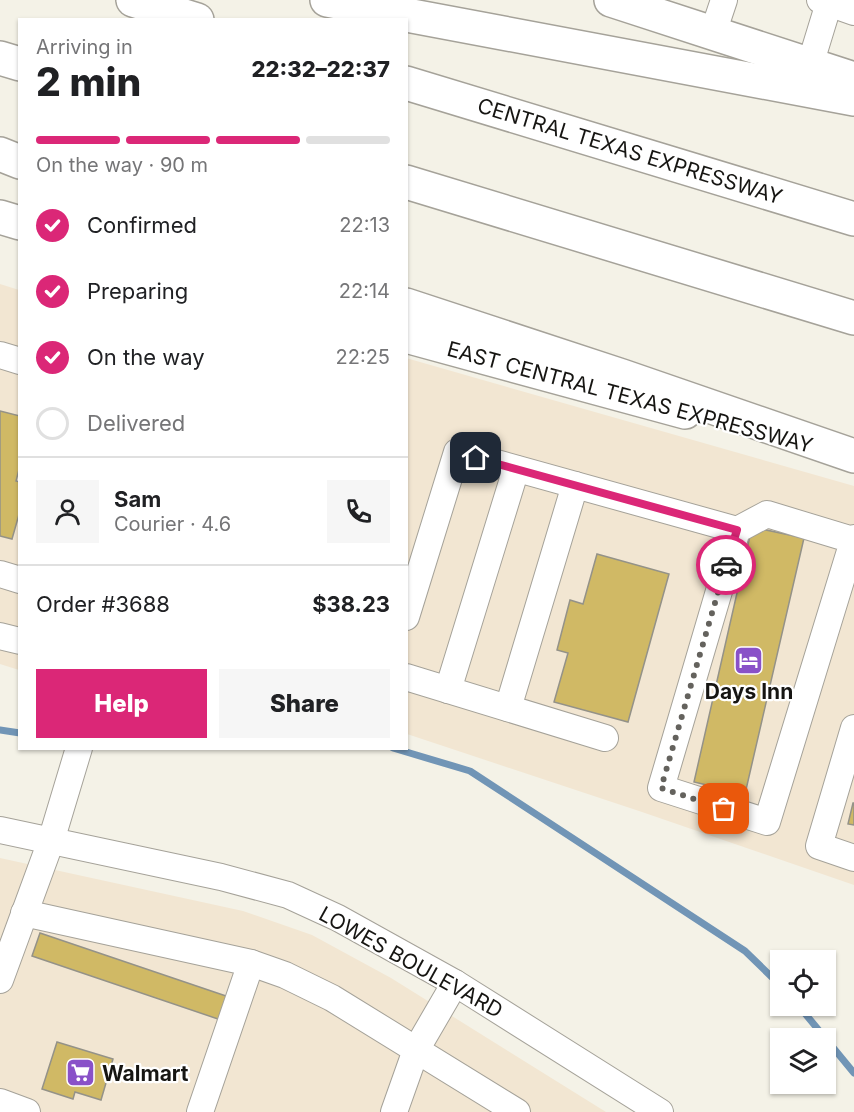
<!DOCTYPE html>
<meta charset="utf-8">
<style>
body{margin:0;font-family:Inter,sans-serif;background:#f6f6f6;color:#202124;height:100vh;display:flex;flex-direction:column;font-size:22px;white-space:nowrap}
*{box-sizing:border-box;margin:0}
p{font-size:20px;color:#757577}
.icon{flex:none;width:33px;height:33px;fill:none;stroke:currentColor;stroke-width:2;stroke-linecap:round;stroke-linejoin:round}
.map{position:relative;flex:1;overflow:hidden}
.drawer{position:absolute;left:18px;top:18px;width:390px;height:732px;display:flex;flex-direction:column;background:#fff;border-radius:0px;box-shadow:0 2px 4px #0004}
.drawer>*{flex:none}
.fabs{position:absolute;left:770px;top:950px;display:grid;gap:12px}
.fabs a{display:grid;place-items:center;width:66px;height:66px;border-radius:0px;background:#fff;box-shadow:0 2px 4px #0004;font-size:30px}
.pin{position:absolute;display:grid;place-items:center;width:51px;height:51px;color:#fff;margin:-26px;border-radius:12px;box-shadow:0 3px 9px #0006}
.courier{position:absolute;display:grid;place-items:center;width:60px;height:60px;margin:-30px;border:4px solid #db2777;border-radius:50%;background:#fff;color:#222;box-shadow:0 2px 8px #0007}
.head em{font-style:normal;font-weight:800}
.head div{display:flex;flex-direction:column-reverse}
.head{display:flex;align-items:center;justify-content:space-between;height:102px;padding:0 18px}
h1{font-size:39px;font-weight:800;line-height:45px}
.bar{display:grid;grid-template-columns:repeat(4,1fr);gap:9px 6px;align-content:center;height:72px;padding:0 18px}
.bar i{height:8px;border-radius:4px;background:#e0e0e0}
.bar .active{background:#db2777}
.bar p{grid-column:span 4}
.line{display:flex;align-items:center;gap:15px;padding:0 18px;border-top:2px solid #e0e0e0}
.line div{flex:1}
.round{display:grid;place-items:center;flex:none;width:63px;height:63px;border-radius:0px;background:#f6f6f6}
ol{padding:0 18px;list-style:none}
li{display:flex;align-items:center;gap:18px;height:66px}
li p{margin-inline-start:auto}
li .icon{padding:6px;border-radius:50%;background:#db2777;color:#fff;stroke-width:4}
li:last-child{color:#757577}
li i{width:33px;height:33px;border:3px solid #e0e0e0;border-radius:50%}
.cta{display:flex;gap:12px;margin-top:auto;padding:12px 18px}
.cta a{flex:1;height:69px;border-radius:0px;background:#db2777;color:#fff;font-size:24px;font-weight:800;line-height:69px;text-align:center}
.cta a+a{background:#f6f6f6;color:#202124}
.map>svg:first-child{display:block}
</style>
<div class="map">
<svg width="854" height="1112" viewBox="0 0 854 1112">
<rect width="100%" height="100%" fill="#f4f2e7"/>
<g fill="#f2e6d2">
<polygon points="0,284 19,290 19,670 0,664"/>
<polygon points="406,358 854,486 854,885 642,812 407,734"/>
<polygon points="0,858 243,911 312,935 391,978 606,1112 0,1112"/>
</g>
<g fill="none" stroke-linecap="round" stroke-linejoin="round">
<g stroke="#7195b6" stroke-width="7">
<polyline points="0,730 20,733"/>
<polyline points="393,748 470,771 745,951 780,985"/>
<polyline points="798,1005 854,1073"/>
</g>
</g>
<g fill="#d0b965" stroke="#949288" stroke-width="1.5">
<polygon points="0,411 20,416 20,466 16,481 20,482 20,511 12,539 0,536"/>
<polygon points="752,527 804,538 745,794 694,782"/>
<polygon points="597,554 669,574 628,722 554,702 568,653 557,650 570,600 583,604"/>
<polygon points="853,803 854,803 854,825 848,824"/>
<polygon points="40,933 229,997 221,1020 32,956"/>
<polygon points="57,1042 113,1059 101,1100 75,1092 73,1099 42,1089"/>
</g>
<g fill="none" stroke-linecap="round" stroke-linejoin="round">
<defs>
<g id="minor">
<polyline points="820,0 854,12"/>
<polyline points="713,33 724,0"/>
<polyline points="810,65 829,3"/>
<polyline points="0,355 20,361"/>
<polyline points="853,540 767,514 737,530 661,788 767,822 854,538"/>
<polyline points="0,574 20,580"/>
<polyline points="406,617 457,452 737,530"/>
<polyline points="0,636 20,641"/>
<polyline points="406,677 605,738"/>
<polyline points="448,690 516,469"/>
<polyline points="508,708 575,485"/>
<polyline points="854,728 819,846 854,858"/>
<polyline points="0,830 221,877 288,895 338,918 455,983 660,1112"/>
<polyline points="24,913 251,963 285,975 332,998 517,1112"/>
<polyline points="0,980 51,841 79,748"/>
<polyline points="0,1102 27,1112"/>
<polyline points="200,1112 251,963"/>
<polyline points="394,1112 416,1050 455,983"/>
</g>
<g id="major">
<polyline points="611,0 854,79"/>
<polyline points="0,217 20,223"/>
<polyline points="406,336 685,412"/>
</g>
<g id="highway">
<polyline points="133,0 197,20"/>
<polyline points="327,0 854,99"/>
<polyline points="0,58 20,64"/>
<polyline points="406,83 854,219"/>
<polyline points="0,154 20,162"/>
<polyline points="406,182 854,318"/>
<polyline points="406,305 622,376 854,456"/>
</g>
</defs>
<use href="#minor" stroke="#a5a299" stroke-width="28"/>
<use href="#major" stroke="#a5a299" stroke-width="36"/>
<use href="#highway" stroke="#a5a299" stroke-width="36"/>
<use href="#minor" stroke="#fff" stroke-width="26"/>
<use href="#major" stroke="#fff" stroke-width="33"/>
<use href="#highway" stroke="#fff" stroke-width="33"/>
</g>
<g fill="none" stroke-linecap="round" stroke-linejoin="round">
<polyline stroke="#64625d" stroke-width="6" stroke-dasharray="0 10.8" points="724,809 661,788 726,565"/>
<polyline stroke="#db2777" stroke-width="8" points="476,458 737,530 726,565"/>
</g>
<defs>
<symbol id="hotel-square" viewBox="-11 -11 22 22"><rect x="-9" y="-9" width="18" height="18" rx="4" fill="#8951c8" stroke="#fff"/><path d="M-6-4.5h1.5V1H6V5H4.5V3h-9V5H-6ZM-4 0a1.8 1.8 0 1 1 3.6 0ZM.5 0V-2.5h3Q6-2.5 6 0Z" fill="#fff"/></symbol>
<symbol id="supermarket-square" viewBox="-11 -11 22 22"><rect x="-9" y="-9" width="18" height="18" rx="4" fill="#8951c8" stroke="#fff"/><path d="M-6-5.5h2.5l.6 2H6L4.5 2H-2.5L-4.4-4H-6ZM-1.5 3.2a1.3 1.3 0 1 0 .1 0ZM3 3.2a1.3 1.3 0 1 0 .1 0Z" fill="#fff"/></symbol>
</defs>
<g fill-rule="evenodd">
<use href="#hotel-square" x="732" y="644" width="33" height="33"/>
<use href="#supermarket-square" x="64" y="1056" width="33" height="33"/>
</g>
<g text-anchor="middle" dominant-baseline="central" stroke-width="4.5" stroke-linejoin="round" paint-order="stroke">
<g font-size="21" fill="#161512" stroke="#fff">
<text transform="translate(630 151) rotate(17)">CENTRAL TEXAS EXPRESSWAY</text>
<text transform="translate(630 397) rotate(15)">EAST CENTRAL TEXAS EXPRESSWAY</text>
<text transform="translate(411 962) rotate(29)">LOWES BOULEVARD</text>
</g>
<g font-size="21" font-weight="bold" fill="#161512" stroke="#fff">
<text x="749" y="691">Days Inn</text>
<text x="102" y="1073" text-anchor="start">Walmart</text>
</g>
</g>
</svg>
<div class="fabs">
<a><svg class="icon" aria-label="locate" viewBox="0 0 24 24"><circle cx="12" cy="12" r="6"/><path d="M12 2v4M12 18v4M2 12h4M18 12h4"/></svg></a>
<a><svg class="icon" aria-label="layers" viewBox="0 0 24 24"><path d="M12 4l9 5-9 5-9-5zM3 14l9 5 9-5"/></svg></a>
</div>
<div class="pin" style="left:724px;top:809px;background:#ea580c"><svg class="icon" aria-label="bag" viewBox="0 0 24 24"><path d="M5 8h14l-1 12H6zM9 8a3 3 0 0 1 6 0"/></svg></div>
<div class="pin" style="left:476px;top:458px;background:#1f2937"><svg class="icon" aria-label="home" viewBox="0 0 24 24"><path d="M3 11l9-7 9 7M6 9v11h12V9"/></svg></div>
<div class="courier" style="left:726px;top:565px"><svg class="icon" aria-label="car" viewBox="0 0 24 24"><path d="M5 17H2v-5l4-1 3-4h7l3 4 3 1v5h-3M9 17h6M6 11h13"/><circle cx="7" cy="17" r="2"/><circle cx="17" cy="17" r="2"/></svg></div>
<section class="drawer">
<div class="head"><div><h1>2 min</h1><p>Arriving in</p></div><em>22:32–22:37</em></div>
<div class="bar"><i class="active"></i><i class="active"></i><i class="active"></i><i></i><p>On the way · 90 m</p></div>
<ol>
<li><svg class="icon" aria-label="check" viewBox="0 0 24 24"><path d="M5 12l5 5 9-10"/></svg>Confirmed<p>22:13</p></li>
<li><svg class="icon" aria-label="check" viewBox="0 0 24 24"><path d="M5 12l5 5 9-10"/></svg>Preparing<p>22:14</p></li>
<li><svg class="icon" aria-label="check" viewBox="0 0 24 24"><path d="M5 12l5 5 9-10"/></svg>On the way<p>22:25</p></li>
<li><i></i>Delivered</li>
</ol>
<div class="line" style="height:108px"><a class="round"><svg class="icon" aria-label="person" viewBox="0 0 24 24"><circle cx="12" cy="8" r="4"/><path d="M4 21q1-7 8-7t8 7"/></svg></a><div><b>Sam</b><p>Courier · 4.6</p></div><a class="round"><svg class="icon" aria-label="phone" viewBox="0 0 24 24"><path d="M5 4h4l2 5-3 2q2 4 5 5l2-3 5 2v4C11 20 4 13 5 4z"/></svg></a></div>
<div class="line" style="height:78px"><div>Order #3688</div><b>$38.23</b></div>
<div class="cta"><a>Help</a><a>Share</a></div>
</section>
</div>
